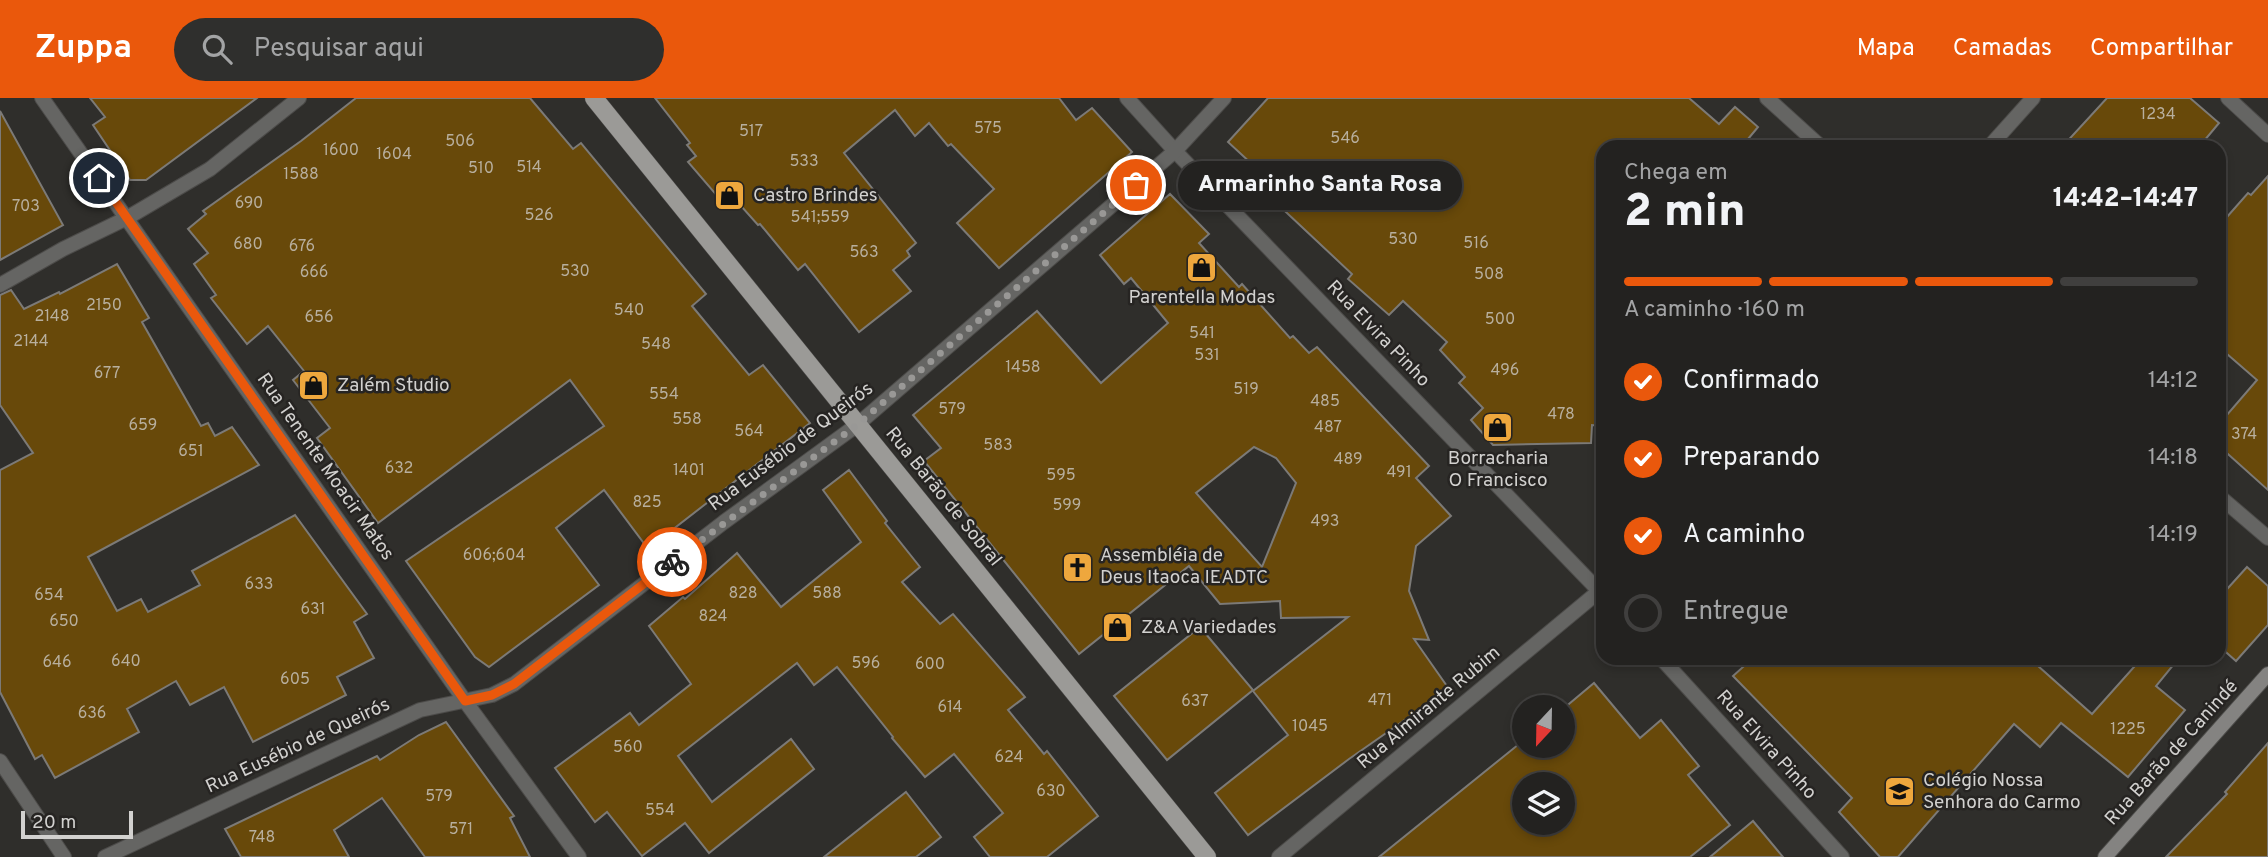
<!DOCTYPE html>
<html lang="pt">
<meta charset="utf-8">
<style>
body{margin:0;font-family:Overpass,sans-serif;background:#2f2f2d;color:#f1f3f6;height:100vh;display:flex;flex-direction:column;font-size:26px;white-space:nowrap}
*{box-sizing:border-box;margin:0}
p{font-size:23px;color:#a3a4a5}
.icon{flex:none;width:38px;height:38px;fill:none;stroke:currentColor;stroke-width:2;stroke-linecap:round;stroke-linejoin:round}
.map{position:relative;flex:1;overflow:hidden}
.sheet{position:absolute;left:1596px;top:42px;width:630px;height:525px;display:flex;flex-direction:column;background:#232220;border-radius:21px;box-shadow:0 4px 10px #0003,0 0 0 2px #403f3e}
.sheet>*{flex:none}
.needle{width:46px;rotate:202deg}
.buttons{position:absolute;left:1512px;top:597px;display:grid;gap:14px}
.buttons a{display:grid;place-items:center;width:63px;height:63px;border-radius:50%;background:#232220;box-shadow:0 4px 10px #0003,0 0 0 2px #403f3e;font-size:35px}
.scale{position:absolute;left:21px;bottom:18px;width:112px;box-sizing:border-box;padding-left:7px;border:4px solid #d2d1cf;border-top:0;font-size:19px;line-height:24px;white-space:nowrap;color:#d2d1cf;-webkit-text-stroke:5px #262422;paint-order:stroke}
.pin{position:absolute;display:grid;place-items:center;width:60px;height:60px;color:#fff;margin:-30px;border:4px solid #fff;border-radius:50%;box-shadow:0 2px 7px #0007}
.courier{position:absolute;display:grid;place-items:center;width:70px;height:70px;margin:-35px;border:5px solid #ea580c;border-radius:50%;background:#fff;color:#222;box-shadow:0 2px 9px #0007}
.bubble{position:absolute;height:49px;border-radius:24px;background:#232220;box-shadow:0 4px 10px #0003,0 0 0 2px #403f3e;font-size:23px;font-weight:800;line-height:49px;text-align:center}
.head em{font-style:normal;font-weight:800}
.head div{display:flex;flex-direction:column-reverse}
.head{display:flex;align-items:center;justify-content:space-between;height:119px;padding:0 28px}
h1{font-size:46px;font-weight:800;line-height:52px}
.bar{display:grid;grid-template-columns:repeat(4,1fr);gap:10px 7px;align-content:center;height:84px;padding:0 28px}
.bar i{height:9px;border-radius:5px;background:#403f3e}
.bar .selected{background:#ea580c}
.bar p{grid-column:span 4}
ol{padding:0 28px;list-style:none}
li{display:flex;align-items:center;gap:21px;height:77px}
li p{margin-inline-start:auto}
li .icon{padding:7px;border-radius:50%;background:#ea580c;color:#fff;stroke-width:4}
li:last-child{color:#a3a4a5}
li i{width:38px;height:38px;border:4px solid #403f3e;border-radius:50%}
header{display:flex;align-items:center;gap:42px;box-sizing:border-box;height:98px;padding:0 35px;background:#ea580c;color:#fff}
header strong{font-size:33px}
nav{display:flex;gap:38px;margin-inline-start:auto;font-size:24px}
.search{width:490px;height:63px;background:#2f2f2d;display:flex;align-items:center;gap:18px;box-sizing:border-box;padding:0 24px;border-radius:38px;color:#a3a4a5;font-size:26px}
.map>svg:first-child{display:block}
</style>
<header>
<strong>Zuppa</strong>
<div class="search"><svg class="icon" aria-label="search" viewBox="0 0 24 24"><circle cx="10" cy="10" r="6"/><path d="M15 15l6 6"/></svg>Pesquisar aqui</div>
<nav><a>Mapa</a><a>Camadas</a><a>Compartilhar</a></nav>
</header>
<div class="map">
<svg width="2268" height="759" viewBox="0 0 2268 759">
<rect width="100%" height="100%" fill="#2f2e2b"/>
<g fill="#68490a" stroke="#7c7a77" stroke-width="2" fill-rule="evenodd">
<polygon points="90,0 257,0 146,82 130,82 93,27 105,19"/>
<polygon points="356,0 530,0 573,51 581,45 706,196 692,208 749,277 763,267 810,325 663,439 661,436 646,448 604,392 581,410 556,430 599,487 489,569 475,559 406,463 604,328 570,282 378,425 317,340 330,330 293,282 304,273 268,228 247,246 211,200 216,197 194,166 208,155 188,131 206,116 203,113 301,43"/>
<polygon points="655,0 1059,0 1076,22 1092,10 1132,54 999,170 957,125 994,91 951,46 948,48 929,25 915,38 895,12 844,55 916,145 907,153 910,158 893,172 911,193 859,234 805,166 798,172 760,126 758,127 734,100 725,107 688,64 696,58 687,47 690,45"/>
<polygon points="1268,0 1689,0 1719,26 1735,9 1758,29 1743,47 1745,49 1603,49 1603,328 1592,327 1591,345 1493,347 1471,322 1483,310 1459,285 1465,279 1440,252 1447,244 1403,203 1389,217 1348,181 1352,176 1271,100 1279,91 1228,44"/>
<polygon points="2107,0 2190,0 2219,25 2199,49 2062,49"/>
<polygon points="0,13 63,127 0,162"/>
<polygon points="2268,78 2268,392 2219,348 2219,326 2257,282 2219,249 2219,128 2248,95 2251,97"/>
<path d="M1170,96L1209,136L1199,145L1239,189L1242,186L1290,240L1293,238L1309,255L1317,249L1429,368L1416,380L1451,418L1416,448L1409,493L1429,542L1414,541L1449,591L1349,661L1248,737L1215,695L1288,637L1253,593L1348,519L1281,520L1280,503L1220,506L1189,468L1079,556L924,363L941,350L913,317L1037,213L1101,285L1168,225L1131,180L1124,186L1100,157ZM1254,349L1276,360L1296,385L1262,469L1196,395Z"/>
<polygon points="117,166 149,220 142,224 201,328 208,325 215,338 232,329 259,367 88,459 117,513 141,501 148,514 200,487 192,473 295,417 367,516 354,524 374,560 337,579 346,597 253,644 224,589 190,607 176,583 127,611 139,634 55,680 42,657 35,661 0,594 0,372 33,355 0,307 0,197 11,192 24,211 59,194 60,196"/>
<polygon points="849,372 887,423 885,425 920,469 902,484 940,526 953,516 1025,599 1008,612 1044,656 1047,653 1098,718 1047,759 990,759 974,739 1003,715 954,656 925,679 892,640 893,639 837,569 814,587 797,565 678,658 712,704 791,641 814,671 709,755 685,725 642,758 607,714 595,724 555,670 630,615 639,627 691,586 649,528 683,499 685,501 737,455 781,509 861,444 823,392"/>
<polygon points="2247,469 2268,488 2268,527 2236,563 2219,548 2219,500"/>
<polygon points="1200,529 1253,592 1167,662 1114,598"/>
<polygon points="1753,560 2029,560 2092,616 2142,560 2179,560 2156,588 2185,612 2128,679 2061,625 2040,649 2014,626 1898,759 1880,759 1839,714 1852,700 1733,578"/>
<path d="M1594,585L1640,640L1661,622L1699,668L1688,677L1730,727L1690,759H1379L1524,642V648H1563V611ZM1524,686H1563V724H1524Z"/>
<polygon points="446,624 514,718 510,720 530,759 425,759 382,700 334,732 349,759 241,759 225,731 377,658 380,662 419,637"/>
<polygon points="2268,645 2268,759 2166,759 2227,696 2225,694"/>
<polygon points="906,694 941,739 916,759 824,759"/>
<polygon points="1753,723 1783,759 1710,759"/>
</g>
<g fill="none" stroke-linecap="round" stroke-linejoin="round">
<defs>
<g id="street">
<polyline points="42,0 465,603 579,759"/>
<polyline points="1127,0 1175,53 1603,497"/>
<polyline points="1767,0 1821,49"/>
<polyline points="2228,0 2268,37"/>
<polyline points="1989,49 2033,0"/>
<polyline points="0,187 63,151 127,120 210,71 299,0"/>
<polyline points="2219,398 2268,440"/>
<polyline points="1661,560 1842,759"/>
<polyline points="0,663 64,759"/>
<polyline points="105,759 420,612 492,597 514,586 724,424 857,327 1175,53 1224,0"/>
<polyline points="1279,759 1603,490"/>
</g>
<polyline id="secondary" points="2105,759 2268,576"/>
<polyline id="primary" points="594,0 1207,759"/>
</defs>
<use href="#street" stroke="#4c4b49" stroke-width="16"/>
<use href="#secondary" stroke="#4c4b49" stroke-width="16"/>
<use href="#primary" stroke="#4c4b49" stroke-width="19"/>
<use href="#street" stroke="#656563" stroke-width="14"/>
<use href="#secondary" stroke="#848381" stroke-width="14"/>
<use href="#primary" stroke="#9b9a97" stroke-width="18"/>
</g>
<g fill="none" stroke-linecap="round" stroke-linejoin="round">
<polyline stroke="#999896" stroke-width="7" stroke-dasharray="0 12.6" points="672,464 857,327 1136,87"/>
<polyline stroke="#ea580c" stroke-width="9" points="99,80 465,603 492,597 514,586 672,464"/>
</g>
<defs>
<symbol id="shop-square" viewBox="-11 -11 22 22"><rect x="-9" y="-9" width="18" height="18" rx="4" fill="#eea73d" stroke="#262422"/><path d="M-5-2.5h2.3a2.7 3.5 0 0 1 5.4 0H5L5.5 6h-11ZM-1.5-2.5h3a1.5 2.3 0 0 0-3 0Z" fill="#111"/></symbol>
<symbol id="church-square" viewBox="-11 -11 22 22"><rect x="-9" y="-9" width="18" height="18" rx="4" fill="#eea73d" stroke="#262422"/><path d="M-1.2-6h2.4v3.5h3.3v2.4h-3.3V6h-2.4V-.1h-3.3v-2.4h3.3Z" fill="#111"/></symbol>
<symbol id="school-square" viewBox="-11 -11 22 22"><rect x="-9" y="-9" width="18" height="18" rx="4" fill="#eea73d" stroke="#262422"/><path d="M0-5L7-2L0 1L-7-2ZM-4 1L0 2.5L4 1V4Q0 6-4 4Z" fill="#111"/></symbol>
</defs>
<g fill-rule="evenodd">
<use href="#shop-square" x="712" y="80" width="35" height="35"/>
<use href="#shop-square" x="1184" y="152" width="35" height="35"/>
<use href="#shop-square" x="296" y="270" width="35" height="35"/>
<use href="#shop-square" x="1480" y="312" width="35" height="35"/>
<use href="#church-square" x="1060" y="452" width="35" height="35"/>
<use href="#shop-square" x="1100" y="512" width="35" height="35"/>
<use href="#school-square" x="1882" y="676" width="35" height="35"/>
</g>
<g text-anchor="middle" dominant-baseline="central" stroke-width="5" stroke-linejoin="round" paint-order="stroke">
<g font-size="16" fill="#b8af9e">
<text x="2158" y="17">1234</text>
<text x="988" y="31">575</text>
<text x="751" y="34">517</text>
<text x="1345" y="41">546</text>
<text x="460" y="44">506</text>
<text x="341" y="53">1600</text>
<text x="394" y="57">1604</text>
<text x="804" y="64">533</text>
<text x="529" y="70">514</text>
<text x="481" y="71">510</text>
<text x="301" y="77">1588</text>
<text x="249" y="106">690</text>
<text x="26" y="109">703</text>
<text x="539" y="118">526</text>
<text x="820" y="120">541;559</text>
<text x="1403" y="142">530</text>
<text x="1476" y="146">516</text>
<text x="248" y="147">680</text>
<text x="302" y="149">676</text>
<text x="864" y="155">563</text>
<text x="575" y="174">530</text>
<text x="314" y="175">666</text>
<text x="1489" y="177">508</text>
<text x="104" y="208">2150</text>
<text x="629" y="213">540</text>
<text x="52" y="219">2148</text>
<text x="319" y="220">656</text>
<text x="1500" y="222">500</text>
<text x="1202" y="236">541</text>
<text x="31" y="244">2144</text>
<text x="656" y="247">548</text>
<text x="1207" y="258">531</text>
<text x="1023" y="270">1458</text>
<text x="1505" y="273">496</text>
<text x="107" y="276">677</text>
<text x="1246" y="292">519</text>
<text x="664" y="297">554</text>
<text x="1325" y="304">485</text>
<text x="952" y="312">579</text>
<text x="1561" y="317">478</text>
<text x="687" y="322">558</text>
<text x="143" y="328">659</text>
<text x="1328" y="330">487</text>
<text x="749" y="334">564</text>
<text x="2244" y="337">374</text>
<text x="998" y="348">583</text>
<text x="191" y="354">651</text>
<text x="1348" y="362">489</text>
<text x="399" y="371">632</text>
<text x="689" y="373">1401</text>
<text x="1399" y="375">491</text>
<text x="1061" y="378">595</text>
<text x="647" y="405">825</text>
<text x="1067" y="408">599</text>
<text x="1325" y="424">493</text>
<text x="494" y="458">606;604</text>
<text x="259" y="487">633</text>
<text x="743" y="496">828</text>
<text x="827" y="496">588</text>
<text x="49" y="498">654</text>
<text x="313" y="512">631</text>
<text x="713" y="519">824</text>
<text x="64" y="524">650</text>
<text x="126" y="564">640</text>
<text x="57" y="565">646</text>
<text x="866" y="566">596</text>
<text x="930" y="567">600</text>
<text x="295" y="582">605</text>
<text x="1380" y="603">471</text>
<text x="1195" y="604">637</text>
<text x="950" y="610">614</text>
<text x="92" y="616">636</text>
<text x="1310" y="629">1045</text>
<text x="2128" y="632">1225</text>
<text x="628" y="650">560</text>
<text x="1009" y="660">624</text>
<text x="1051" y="694">630</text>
<text x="439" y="699">579</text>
<text x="660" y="713">554</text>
<text x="461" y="732">571</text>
<text x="262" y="740">748</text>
</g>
<g font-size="19" fill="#d2d1cf" stroke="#262422" text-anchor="start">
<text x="753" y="98">Castro Brindes</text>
<text x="1202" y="200" text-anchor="middle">Parentella Modas</text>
<text x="337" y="288">Zalém Studio</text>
<text x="1498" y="361" text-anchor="middle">Borracharia<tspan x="1498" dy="22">O Francisco</tspan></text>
<text x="1100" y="458">Assembléia de<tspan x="1100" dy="22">Deus Itaoca IEADTC</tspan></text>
<text x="1141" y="530">Z&amp;A Variedades</text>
<text x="1923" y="683">Colégio Nossa<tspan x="1923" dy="22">Senhora do Carmo</tspan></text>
</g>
<g font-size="19" fill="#d2d1cf" stroke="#262422">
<text transform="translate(1378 236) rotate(46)">Rua Elvira Pinho</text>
<text transform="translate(791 349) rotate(-37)">Rua Eusébio de Queirós</text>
<text transform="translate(325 369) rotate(55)">Rua Tenente Moacir Matos</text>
<text transform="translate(943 399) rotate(51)">Rua Barão de Sobral</text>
<text transform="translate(1429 610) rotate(-40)">Rua Almirante Rubim</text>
<text transform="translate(1766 647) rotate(48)">Rua Elvira Pinho</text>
<text transform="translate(298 648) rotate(-25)">Rua Eusébio de Queirós</text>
<text transform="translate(2172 655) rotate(-48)">Rua Barão de Canindé</text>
</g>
</g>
</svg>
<div class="buttons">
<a><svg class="needle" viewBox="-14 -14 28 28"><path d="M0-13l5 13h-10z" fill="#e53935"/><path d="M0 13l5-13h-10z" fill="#a3a4a5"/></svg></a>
<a><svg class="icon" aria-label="layers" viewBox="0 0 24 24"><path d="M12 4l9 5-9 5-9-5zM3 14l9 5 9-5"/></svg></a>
</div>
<div class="scale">20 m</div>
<div class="pin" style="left:1136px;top:87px;background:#ea580c"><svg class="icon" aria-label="bag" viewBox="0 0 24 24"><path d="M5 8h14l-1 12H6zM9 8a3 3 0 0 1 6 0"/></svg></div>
<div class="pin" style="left:99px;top:80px;background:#1f2937"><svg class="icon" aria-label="home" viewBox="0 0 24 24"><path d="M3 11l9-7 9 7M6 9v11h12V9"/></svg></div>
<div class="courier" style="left:672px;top:464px"><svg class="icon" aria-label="bike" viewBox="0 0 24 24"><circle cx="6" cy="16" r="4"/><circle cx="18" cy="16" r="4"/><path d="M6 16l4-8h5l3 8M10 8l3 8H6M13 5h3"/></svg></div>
<div class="bubble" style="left:1178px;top:63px;width:284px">Armarinho Santa Rosa</div>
<section class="sheet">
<div class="head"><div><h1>2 min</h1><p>Chega em</p></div><em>14:42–14:47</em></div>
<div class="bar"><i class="selected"></i><i class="selected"></i><i class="selected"></i><i></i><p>A caminho · 160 m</p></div>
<ol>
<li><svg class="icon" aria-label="check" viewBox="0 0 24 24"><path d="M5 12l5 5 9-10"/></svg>Confirmado<p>14:12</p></li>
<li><svg class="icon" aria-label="check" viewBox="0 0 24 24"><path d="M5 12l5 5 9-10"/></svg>Preparando<p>14:18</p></li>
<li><svg class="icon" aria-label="check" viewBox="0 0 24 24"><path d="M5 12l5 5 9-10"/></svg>A caminho<p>14:19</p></li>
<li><i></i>Entregue</li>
</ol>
</section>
</div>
